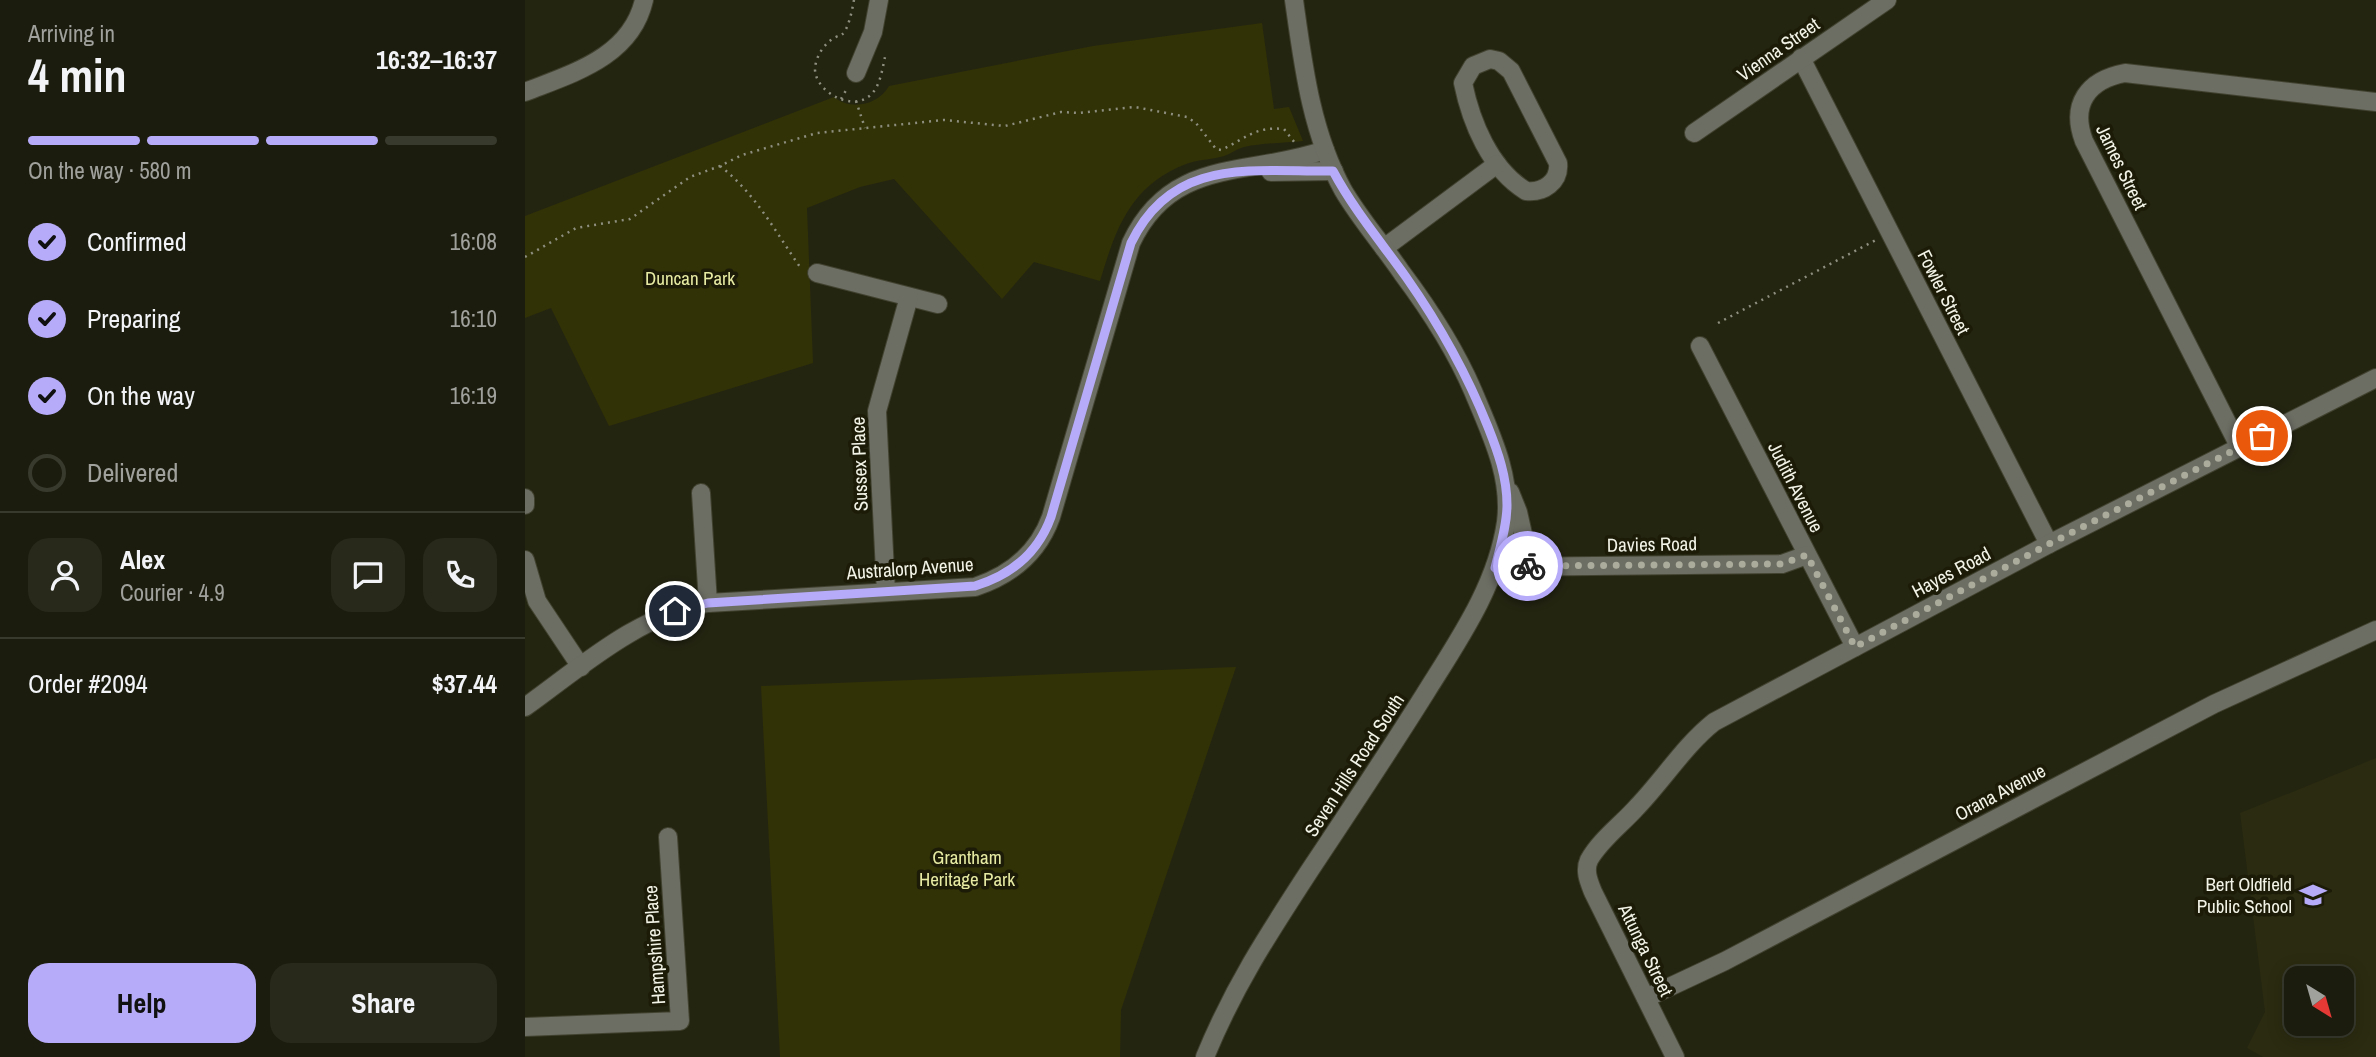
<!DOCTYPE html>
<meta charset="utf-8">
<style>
body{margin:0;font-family:"Archivo Narrow",sans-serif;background:#28291b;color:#f1f3f6;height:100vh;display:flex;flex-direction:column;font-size:26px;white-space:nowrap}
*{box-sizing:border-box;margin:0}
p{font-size:23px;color:#a0a19d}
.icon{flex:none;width:38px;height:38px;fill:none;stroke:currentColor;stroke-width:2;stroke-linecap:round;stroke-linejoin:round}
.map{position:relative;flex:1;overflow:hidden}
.drawer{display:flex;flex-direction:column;background:#1b1c0d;width:525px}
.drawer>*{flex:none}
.needle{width:46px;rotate:143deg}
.controls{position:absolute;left:1759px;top:966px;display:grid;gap:14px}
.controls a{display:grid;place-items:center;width:70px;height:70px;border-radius:14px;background:#1b1c0d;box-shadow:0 4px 18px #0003,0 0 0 2px #393a2e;font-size:35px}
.pin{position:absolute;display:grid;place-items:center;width:60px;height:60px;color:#fff;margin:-30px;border:4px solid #fff;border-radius:50%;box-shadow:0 2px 7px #0007}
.courier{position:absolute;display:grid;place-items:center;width:70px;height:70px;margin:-35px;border:5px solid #b6abf8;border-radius:50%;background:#fff;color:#222;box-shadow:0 2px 9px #0007}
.summary em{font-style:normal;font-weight:700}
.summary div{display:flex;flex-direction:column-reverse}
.summary{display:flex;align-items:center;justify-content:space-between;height:119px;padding:0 28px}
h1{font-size:46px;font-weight:700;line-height:52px}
.bar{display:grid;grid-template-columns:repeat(4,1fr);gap:10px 7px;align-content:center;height:84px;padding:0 28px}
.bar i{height:9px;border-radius:5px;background:#393a2e}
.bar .active{background:#b6abf8}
.bar p{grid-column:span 4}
.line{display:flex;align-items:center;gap:18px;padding:0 28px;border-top:2px solid #393a2e}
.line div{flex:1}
.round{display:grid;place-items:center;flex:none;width:74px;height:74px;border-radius:21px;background:#28291b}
ol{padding:0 28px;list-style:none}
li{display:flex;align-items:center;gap:21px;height:77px}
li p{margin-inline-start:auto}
li .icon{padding:7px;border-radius:50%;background:#b6abf8;color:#111;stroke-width:4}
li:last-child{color:#a0a19d}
li i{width:38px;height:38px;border:4px solid #393a2e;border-radius:50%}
.primary-button{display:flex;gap:14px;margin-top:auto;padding:14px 28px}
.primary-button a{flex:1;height:80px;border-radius:21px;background:#b6abf8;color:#111;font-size:28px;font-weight:700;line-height:80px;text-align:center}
.primary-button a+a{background:#28291b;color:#f1f3f6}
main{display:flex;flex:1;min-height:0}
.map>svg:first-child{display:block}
</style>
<main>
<section class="drawer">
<div class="summary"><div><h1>4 min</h1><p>Arriving in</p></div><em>16:32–16:37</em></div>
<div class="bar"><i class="active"></i><i class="active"></i><i class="active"></i><i></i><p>On the way · 580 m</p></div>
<ol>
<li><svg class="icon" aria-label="check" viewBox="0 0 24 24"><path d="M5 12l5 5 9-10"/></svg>Confirmed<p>16:08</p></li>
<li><svg class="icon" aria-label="check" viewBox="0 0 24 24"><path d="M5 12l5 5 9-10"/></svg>Preparing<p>16:10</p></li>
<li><svg class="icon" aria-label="check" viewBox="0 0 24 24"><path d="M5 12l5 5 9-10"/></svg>On the way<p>16:19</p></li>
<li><i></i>Delivered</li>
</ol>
<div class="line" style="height:126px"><a class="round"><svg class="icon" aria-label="person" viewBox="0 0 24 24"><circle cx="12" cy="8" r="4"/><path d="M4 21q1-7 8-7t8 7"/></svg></a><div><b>Alex</b><p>Courier · 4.9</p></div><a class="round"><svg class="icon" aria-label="chat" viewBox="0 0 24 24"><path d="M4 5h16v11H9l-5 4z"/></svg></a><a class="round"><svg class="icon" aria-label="phone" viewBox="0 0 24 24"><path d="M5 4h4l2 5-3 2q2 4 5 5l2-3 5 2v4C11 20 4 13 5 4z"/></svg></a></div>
<div class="line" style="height:91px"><div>Order #2094</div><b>$37.44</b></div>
<div class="primary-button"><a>Help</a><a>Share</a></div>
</section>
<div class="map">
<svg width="1851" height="1057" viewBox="0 0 1851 1057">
<rect width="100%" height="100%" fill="#242511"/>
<path fill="#2a2b10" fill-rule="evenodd" d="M1851,758V1057H1738L1722,1048L1740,1012L1715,813ZM1771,978H1816V1024H1771Z"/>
<g fill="#313206">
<path d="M737,23L749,109L764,107L778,141C759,143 738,143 719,147C711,149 706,154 699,156C686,160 674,159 661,164C605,186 591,228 575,281L509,262L477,299L369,179L335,187L282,208L288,363L84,426L26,308L0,318V216L309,97C326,111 353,105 364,86L568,46Z"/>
<polygon points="711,667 596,1010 595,1057 255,1057 236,686"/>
</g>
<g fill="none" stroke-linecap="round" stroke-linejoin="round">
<defs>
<g id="minor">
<polyline points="1276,58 1524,544"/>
<path d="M965,59L974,61L986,71L1033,163C1035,182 1018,193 1001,191C965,169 946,122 938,83L948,66Z"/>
<polyline points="331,73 348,32 354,0"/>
<path d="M0,92C48,73 106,57 119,0"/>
<polyline points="1169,133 1362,0"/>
<polyline points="746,172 809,171"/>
<polyline points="859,248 972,164"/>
<polyline points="292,273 413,304"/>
<polyline points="1175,346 1330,647"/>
<path d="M1715,448L1559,141C1545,104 1563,80 1600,73L1851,102"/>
<polyline points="985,492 993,512 1000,543 1022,566"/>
<polyline points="176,493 183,603"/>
<polyline points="0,498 0,505"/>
<polyline points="0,560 12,601 56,667"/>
<polyline points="970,567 1257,564 1282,555"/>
<polyline points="361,592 352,411 384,297"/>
<path d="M0,707C56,667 113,615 183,603L450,587C486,575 513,553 526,517L606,243C647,156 724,177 800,150"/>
<polyline points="1121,998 1200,961 1689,704 1851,630"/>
<polyline points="0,1027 155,1021 143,837"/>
<path d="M680,1057C709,986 744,933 785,870C825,810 865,750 903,689C935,638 972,584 981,522C987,476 965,432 948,391C930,349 904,309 877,273C858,245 835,219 818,190C786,132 778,64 769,0"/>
<path d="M1150,1057L1068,892C1064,882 1059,871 1064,860C1075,840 1097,824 1112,807C1138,780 1160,745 1189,722L1524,544L1851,378"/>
</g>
</defs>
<use href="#minor" stroke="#41422f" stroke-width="20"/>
<g stroke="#8e8f7f" stroke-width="2.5" stroke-dasharray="2 5" stroke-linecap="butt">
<path d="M329,0C327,10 325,22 320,31C316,37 316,34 311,37C300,42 291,56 290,68C289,90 324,111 343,97C355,89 357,70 360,57"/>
<polyline points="316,99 323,87"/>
<polyline points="331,101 340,128"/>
<path d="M195,166C230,193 250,231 275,267"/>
<path d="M0,257L51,228L105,219L165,177L195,166L217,155L292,133L419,120L480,126L536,112L554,113L610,107L662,117L671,123L691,149L696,150C720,139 730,126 759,129L770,143"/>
<polyline points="1193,323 1351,240"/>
</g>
<use href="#minor" stroke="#6c6d63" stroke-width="18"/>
</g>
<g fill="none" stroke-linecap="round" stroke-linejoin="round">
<polyline stroke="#abac9c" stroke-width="7" stroke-dasharray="0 12.6" points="1003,566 1256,564 1282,555 1330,647 1524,544 1737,436"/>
<path stroke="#b6abf8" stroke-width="9" d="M150,611L183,603L450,586C486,575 513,553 526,517L606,243C648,156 727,172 808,171C829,210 856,242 881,277C914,324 942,374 963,427C973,452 982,477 982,505C982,526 975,547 970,568L1003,566"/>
</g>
<defs>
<symbol id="school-bare" viewBox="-9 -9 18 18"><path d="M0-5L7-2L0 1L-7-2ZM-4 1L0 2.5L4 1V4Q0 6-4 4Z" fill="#b6abf8" stroke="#1b1b08" stroke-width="2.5" paint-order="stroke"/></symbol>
</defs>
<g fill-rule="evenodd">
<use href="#school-bare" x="1769" y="876" width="38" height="38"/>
</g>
<g text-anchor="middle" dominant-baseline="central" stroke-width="7" stroke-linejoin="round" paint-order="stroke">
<g font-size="19" fill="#f3f4e7" stroke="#1b1b08">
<text transform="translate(1253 49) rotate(-35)">Vienna Street</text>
<text transform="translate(1597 167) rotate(64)">James Street</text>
<text transform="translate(1419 292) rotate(63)">Fowler Street</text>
<text transform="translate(334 464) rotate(-92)">Sussex Place</text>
<text transform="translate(1271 487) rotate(63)">Judith Avenue</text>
<text transform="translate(1127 544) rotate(-1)">Davies Road</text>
<text transform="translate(385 568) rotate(-4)">Australorp Avenue</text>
<text transform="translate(1426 572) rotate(-28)">Hayes Road</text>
<text transform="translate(829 765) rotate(-57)">Seven Hills Road South</text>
<text transform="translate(1475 792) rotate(-28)">Orana Avenue</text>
<text transform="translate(129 945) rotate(-94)">Hampshire Place</text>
<text transform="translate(1121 950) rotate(64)">Attunga Street</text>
</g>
<g font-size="19" fill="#e6eaa2" stroke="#1b1b08">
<text x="165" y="278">Duncan Park</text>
<text x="442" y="857">Grantham<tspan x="442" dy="22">Heritage Park</tspan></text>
</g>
<g font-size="19" fill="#f3f4e7" stroke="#1b1b08" text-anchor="end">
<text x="1767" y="884">Bert Oldfield<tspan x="1767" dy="22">Public School</tspan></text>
</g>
</g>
</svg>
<div class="controls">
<a><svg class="needle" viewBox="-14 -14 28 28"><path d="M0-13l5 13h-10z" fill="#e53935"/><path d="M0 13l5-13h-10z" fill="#a0a19d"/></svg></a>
</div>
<div class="pin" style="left:1737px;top:436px;background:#ea580c"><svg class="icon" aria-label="bag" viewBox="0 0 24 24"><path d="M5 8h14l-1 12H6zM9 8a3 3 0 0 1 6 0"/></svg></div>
<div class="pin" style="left:150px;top:611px;background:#1f2937"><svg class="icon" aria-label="home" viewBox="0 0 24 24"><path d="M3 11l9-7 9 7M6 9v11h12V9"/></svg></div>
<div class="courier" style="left:1003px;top:566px"><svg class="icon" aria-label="bike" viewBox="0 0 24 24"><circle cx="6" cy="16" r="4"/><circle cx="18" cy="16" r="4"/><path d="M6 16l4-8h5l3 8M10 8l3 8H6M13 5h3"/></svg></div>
</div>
</main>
